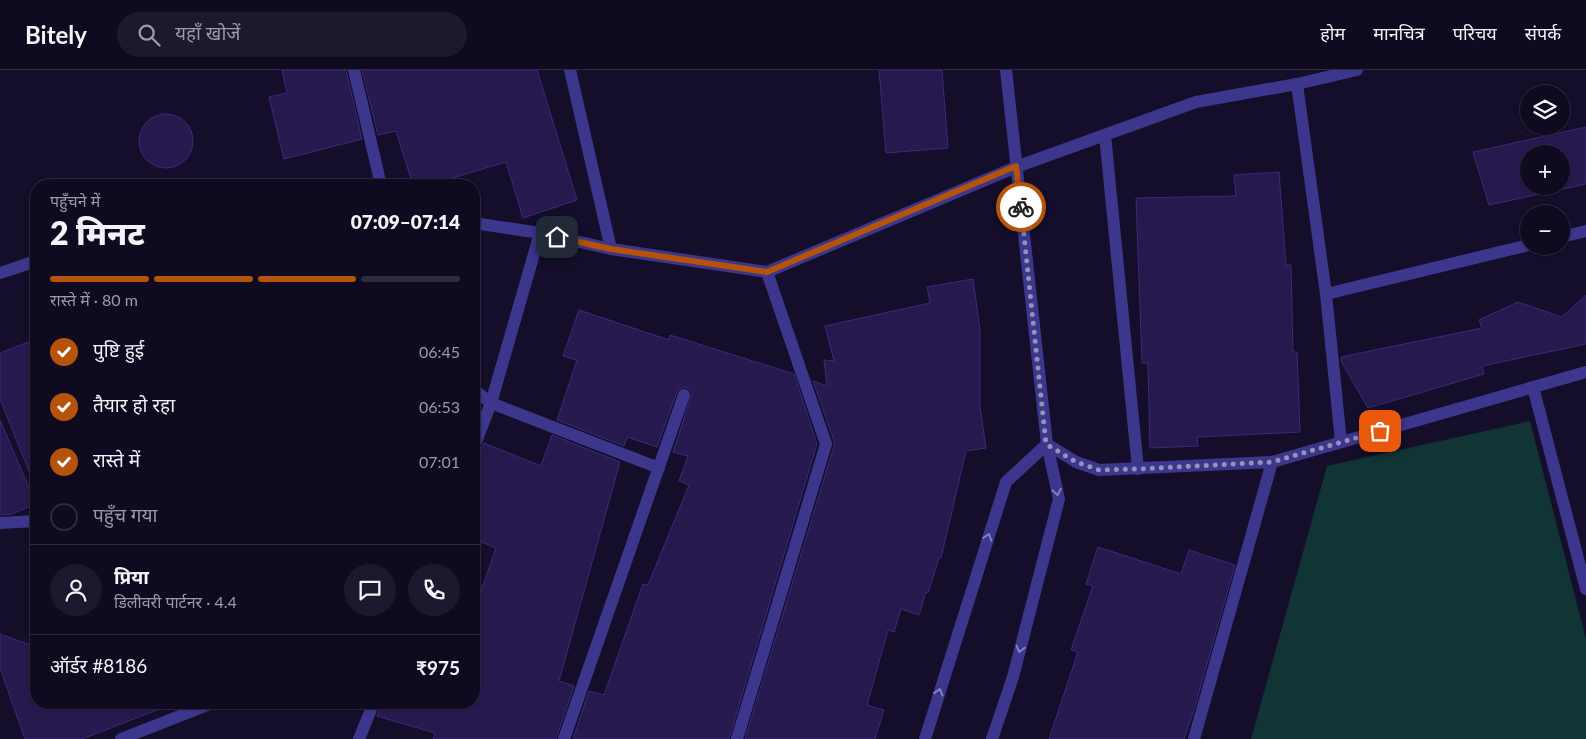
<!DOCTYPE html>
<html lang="hi">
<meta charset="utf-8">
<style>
body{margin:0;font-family:Lato,"Noto Sans Devanagari",sans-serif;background:#1d182d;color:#f1f3f6;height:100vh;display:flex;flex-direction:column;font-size:19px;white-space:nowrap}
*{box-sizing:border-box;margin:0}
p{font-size:16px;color:#9b9aa5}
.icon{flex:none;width:28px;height:28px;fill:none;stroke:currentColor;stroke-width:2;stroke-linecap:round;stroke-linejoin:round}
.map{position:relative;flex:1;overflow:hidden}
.drawer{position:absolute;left:30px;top:109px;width:450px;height:530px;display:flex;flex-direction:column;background:#0f0a20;border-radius:20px;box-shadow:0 1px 4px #0004,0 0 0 1px #2f2b3e}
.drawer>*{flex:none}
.tools{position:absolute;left:1520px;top:15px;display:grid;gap:10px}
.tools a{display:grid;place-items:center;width:50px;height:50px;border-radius:50%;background:#0f0a20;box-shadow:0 1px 4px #0004,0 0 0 1px #2f2b3e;font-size:25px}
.pin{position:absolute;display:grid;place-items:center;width:42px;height:42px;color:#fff;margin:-21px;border-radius:10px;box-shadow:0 2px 8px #0006}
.courier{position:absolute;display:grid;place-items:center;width:50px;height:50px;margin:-25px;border:4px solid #b45309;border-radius:50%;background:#fff;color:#222;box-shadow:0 1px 6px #0007}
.head em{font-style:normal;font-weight:800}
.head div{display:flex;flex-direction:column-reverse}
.head{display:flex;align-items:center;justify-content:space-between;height:85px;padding:0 20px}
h1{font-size:32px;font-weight:800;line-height:38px}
.bar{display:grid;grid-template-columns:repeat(4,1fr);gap:8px 5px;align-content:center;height:60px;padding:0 20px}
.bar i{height:6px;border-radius:4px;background:#2f2b3e}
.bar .selected{background:#b45309}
.bar p{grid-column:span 4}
.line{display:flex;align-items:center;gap:12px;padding:0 20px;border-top:1px solid #2f2b3e}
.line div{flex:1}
.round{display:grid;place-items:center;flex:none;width:52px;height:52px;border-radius:26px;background:#1d182d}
ol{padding:0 20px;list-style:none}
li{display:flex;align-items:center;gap:15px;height:55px}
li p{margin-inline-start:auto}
li .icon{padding:5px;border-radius:50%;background:#b45309;color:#fff;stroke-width:4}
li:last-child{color:#9b9aa5}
li i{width:28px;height:28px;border:2px solid #2f2b3e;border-radius:50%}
header{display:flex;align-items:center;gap:30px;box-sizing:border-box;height:70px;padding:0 25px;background:#0f0a20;border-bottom:1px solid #2f2b3e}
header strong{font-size:24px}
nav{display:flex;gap:28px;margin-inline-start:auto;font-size:18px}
.search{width:350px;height:45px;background:#1d182d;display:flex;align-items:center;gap:12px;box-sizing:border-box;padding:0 18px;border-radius:28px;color:#9b9aa5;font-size:19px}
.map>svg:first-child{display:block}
</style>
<header>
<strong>Bitely</strong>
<div class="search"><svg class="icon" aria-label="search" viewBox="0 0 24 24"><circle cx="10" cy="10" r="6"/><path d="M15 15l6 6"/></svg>यहाँ खोजें</div>
<nav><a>होम</a><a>मानचित्र</a><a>परिचय</a><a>संपर्क</a></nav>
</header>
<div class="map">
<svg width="1586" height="669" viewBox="0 0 1586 669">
<rect width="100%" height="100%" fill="#140e2b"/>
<polygon fill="#113535" points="1530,351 1586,569 1586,669 1251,669 1327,396"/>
<g fill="#26194d" stroke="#3d297b" fill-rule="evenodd">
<polygon points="282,0 346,0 362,69 284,89 269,27 287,23"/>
<polygon points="362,0 537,0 577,130 523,148 506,92 429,115 413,115 396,61 378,65"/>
<polygon points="879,0 942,0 948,78 886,83"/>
<circle cx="166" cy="71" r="27"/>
<path d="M1586,57V114L1489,135L1473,82ZM1529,84H1561V116H1529Z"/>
<polygon points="1279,102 1286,195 1291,195 1293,282 1297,282 1300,362 1197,367 1198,376 1150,378 1148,293 1142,293 1136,128 1236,126 1234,105"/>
<polygon points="973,209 980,260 980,336 986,378 966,381 941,488 939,488 928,523 926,522 919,545 901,539 894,562 888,560 867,635 884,640 875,669 745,669 834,376 834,371 813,311 827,316 824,290 834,291 825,256 930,233 927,217"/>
<polygon points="1586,225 1586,274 1482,296 1484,304 1368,338 1341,291 1341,287 1482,258 1479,250 1518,232 1562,247"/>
<polygon points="579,240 669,270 670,265 794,304 817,374 729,669 573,669 589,621 604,625 643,514 648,515 689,415 679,411 688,386 673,382 692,324 690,320 686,317 679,319 677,322 657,377 627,367 624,376 557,350 577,290 563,286"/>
<polygon points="36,269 36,415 35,416 0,329 0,283"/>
<polygon points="0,350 36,434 12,444 0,445"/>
<polygon points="552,365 620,392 559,611 574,616 556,669 433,669 435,663 377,646 382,632 474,632 474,541 496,478 474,469 474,385 479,383 484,373 541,396"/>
<polygon points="1098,477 1181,504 1189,480 1235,495 1194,640 1184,669 1049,669 1078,582 1071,580 1093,516 1086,514"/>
<polygon points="0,564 36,577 36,632 170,632 170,635 82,669 25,669 0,598"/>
</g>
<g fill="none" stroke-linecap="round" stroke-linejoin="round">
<polyline stroke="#3d368d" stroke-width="12" points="1105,65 1138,399"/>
<g stroke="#3d368d" stroke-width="12">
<polyline points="354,0 381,115"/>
<polyline points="570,0 611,179"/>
<polyline points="1297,14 1326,224 1529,175"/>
<polyline points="474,153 540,163 611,179 767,202 1016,97 1196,32 1297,14 1357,0"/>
<polyline points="1561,167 1586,161"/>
<polyline points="0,203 36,191"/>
<polyline points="1326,224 1341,372"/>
<polyline points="1533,317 1586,519"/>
<polyline points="474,320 491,333 659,398"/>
<polyline points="1047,374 1076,392 1099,400 1272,392 1586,302"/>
<polyline points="474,377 491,333 540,163"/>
<polyline points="0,453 36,451"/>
<polyline points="121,669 215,632"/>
<polyline points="359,669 374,632"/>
<polyline points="564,669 684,325"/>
<polyline points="737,669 826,374 767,202"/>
<polyline points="925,669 1006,412 1047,374"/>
<polyline points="992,669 1013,607 1059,429 1047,374 1006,0"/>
<polyline points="1194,669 1272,392"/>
</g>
</g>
<defs><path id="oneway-chevron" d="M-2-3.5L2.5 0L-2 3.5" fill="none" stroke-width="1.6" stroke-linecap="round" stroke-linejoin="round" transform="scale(1.25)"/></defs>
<g stroke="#857fc0">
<use href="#oneway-chevron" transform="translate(1057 422) rotate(80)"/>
<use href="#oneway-chevron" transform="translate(988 467) rotate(-72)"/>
<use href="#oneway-chevron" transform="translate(1020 579) rotate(105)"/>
<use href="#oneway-chevron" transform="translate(939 622) rotate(-73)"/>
</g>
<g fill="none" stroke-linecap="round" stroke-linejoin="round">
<polyline stroke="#9791b5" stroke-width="5" stroke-dasharray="0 9" points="1021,137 1046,374 1076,392 1099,400 1138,399 1272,392 1380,361"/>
<polyline stroke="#b45309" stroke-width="6" points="557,167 611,179 767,202 1016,96 1021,137"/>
</g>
</svg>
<div class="tools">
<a><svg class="icon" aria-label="layers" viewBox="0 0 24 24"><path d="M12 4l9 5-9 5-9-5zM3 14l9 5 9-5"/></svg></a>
<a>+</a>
<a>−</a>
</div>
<div class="pin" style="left:1380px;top:361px;background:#ea580c"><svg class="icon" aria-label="bag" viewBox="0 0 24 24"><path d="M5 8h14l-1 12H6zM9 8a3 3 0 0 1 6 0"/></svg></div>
<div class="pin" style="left:557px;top:167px;background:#1f2937"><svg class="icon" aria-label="home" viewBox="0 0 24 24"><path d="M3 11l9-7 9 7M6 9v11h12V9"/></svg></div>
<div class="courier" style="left:1021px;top:137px"><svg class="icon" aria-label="bike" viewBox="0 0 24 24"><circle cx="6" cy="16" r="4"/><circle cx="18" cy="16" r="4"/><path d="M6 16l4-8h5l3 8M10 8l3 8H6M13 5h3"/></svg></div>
<section class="drawer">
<div class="head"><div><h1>2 मिनट</h1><p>पहुँचने में</p></div><em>07:09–07:14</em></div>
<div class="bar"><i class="selected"></i><i class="selected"></i><i class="selected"></i><i></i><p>रास्ते में · 80 m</p></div>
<ol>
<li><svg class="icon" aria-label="check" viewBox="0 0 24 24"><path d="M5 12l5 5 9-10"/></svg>पुष्टि हुई<p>06:45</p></li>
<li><svg class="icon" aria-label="check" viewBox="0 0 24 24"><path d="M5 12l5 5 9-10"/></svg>तैयार हो रहा<p>06:53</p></li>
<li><svg class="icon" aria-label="check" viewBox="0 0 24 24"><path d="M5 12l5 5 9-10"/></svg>रास्ते में<p>07:01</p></li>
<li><i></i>पहुँच गया</li>
</ol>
<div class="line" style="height:90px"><a class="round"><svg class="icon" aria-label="person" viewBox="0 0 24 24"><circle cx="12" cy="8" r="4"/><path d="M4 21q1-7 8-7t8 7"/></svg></a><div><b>प्रिया</b><p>डिलीवरी पार्टनर · 4.4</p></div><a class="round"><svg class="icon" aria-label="chat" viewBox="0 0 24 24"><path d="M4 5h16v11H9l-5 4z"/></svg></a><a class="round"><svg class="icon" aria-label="phone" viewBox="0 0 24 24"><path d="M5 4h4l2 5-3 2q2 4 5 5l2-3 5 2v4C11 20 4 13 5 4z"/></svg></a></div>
<div class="line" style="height:65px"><div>ऑर्डर #8186</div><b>₹975</b></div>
</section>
</div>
